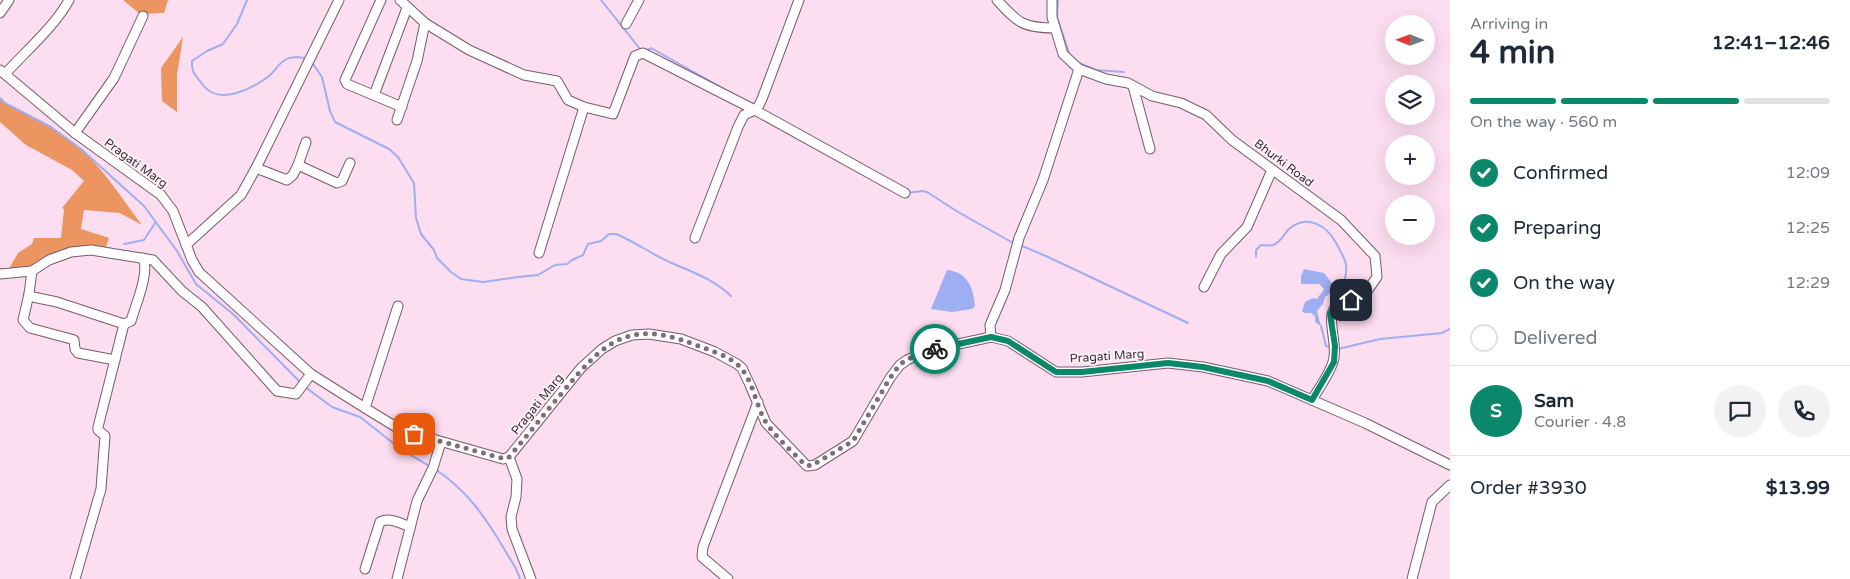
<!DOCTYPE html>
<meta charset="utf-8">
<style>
body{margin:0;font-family:"Varela Round",sans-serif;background:#f2f2f3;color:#1f2937;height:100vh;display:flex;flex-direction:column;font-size:19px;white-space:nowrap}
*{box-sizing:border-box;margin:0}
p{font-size:16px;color:#747a83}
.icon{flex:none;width:28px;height:28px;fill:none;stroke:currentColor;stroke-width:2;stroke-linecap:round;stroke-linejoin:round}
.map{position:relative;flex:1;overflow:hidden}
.sheet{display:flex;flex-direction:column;background:#fff;width:400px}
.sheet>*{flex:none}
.needle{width:32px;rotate:271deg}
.buttons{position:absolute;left:1385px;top:15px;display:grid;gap:10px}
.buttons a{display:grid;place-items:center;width:50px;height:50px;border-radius:50%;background:#fff;box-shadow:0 5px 20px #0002;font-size:25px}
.pin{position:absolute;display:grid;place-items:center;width:42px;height:42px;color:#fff;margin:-21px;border-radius:10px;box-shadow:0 2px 8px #0006}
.courier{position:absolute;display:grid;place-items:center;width:50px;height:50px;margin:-25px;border:4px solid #0b886b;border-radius:50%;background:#fff;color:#222;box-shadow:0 1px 6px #0007}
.headline em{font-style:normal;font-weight:800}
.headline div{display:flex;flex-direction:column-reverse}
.headline{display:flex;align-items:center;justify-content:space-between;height:85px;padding:0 20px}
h1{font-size:32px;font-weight:800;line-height:38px}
.bar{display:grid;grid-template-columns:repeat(4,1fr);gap:8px 5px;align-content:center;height:60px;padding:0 20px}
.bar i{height:6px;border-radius:4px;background:#e0e1e3}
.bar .current{background:#0b886b}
.bar p{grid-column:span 4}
.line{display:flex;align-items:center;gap:12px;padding:0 20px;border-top:1px solid #e0e1e3}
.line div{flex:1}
.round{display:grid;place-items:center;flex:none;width:52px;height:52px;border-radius:26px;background:#f2f2f3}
ol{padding:0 20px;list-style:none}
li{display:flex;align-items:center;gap:15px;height:55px}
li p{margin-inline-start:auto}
li .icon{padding:5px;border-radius:50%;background:#0b886b;color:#fff;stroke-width:4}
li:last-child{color:#747a83}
li i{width:28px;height:28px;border:2px solid #e0e1e3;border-radius:50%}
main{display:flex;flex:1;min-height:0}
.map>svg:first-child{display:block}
</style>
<main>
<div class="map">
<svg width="1450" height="579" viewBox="0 0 1450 579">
<rect width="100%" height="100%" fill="#fdddf0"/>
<g fill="#ec9561">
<polygon points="123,0 168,0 164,13 140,14"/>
<polygon points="183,37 177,75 177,112 162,101 161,68"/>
<path d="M0,98L5,103C31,116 59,129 81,149C105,171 123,200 142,225L120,213L84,210L81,229L109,238L104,253L71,252L32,271L0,274V268L9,269L18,253L32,244L34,238H61L64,209L62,208L84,181L72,170L26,145L0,122Z"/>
</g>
<g fill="#9eaef2">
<polygon points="1304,269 1324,273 1334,286 1333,291 1325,297 1323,304 1317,311 1321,326 1315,322 1315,316 1311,313 1304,313 1302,311 1305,302 1313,298 1317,299 1324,289 1319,284 1301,284 1301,276"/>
<path d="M947,270C968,272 973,288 975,306L972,309L952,312L931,309Z"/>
</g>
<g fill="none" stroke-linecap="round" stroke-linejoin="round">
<g stroke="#9eaef2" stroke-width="2">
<path d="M247,0L237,24L223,44L207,51L192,61C192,75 195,74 203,85C219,106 252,89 269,76C275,71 278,64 285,60C292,56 298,57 304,58"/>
<polyline points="601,0 640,49"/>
<polyline points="1058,0 1057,17 1070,56"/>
<polyline points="646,51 651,48 742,99"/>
<polyline points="1079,63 1096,70 1124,72"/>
<path d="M313,64L322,77L330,111L335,122L389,149L398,157L414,183L416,218L421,234L434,250L437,258L451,272L461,279L483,282L518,277L538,275L555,265L567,264L572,260L583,255L588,244L601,241L609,234H616C636,242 654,256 674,264C695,273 714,280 731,296"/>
<polyline points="0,98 5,103 51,127 81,149 144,206 177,251 196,284 233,314 300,382"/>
<polyline points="821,142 863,165"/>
<polyline points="907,193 922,191 927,192 958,212 1015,244"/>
<polyline points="124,244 144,240 155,223"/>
<polyline points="1020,245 1048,257 1188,323"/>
<path d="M1256,257V250L1261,245C1265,245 1270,246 1273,245C1281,242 1284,234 1289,229C1307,213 1327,226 1336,243C1347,262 1349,266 1343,286H1334"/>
<polyline points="1321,326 1326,346 1331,347"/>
<polyline points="1338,349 1380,339 1442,333 1450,329"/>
<polyline points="305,387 332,407 360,417 402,450 431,467"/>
<path d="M435,469C468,491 486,518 506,552C511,561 517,568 520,579"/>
</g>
<defs>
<g id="minor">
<polyline points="381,0 345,80 347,84 402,107"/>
<polyline points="400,0 425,23 469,50 524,75 557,81 568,100 584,107 539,253"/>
<path d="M997,0C1018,23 1023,28 1055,28"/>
<path d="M1052,0V17L1063,54L1079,69L1106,79L1128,83L1152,96L1181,103L1206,115L1232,140L1341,220L1375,256L1377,277L1365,294L1337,306C1324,314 1339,345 1333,362C1329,375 1319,388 1312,400"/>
<polyline points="0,13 9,0"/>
<polyline points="626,24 639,0"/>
<polyline points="0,70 75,133 161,195 173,211 192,260 199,272 311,374 365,408 401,430 503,459 509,457 581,368 602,349 615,341 632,335 649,334 681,339 715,352 737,364 742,368 750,385 766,423 807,466 815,465 853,441 890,378 900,365 907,360 926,351 991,337 1008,341 1056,372 1082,372 1168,363 1203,367 1268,381 1365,423 1450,465"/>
<path d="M5,74C24,53 56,25 69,0"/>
<polyline points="1133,86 1150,149"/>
<polyline points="374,95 407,8"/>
<polyline points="584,107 613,114 635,56 643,53 753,109 905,193"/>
<polyline points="397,120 417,61 425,23"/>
<polyline points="75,133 114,78 143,16"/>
<polyline points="298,165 306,142"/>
<polyline points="256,168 287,180 293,175 298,165 337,183 342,181 350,163"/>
<polyline points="695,238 738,127 744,115 757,109 762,99 799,0"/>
<polyline points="186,245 241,195 256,168 339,0"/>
<polyline points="32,271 29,294 33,297 57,302 124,324 98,427 98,430 105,436 101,489 75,579"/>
<polyline points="0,274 32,271 49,260 71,252 91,250 153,260 182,291 202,307 277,391 296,394 311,374"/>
<polyline points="1204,287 1221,254 1247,227 1272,170"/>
<polyline points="29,294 23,320 30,328 71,339 74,340 75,349 78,353 115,360"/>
<path d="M124,324L131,321C135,306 150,273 143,258"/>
<polyline points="991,337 990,325 1005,290 1019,238 1043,180 1079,69"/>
<polyline points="365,408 398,306"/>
<polyline points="509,457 517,479 516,497 511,517 512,529 531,579"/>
<path d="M365,569L380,522C390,517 401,523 410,527"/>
<polyline points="397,579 417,501 433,468 441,442"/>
<polyline points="728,579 702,557 703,547 758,402"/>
<polyline points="1412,579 1432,502 1450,485"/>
</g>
</defs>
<use href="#minor" stroke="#775c6c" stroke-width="11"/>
<use href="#minor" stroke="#fff" stroke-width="9"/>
</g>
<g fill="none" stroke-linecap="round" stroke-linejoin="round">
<path stroke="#806d78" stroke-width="5" stroke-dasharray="0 9" d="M414,434L505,459L509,457C527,436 544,414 562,393C602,344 627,318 693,344C706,349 731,356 740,367C753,381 755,402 764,419C772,434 792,451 804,464L811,466L853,441L890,378L900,364L917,354L935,349"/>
<polyline stroke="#0b886b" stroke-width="6" points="935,349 991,337 1008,341 1056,372 1082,372 1168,363 1203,367 1268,381 1312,400 1334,362 1335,346 1330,314 1333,308 1351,300"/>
</g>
<g text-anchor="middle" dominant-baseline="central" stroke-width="4" stroke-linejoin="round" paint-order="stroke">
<g font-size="12" fill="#3d3138" stroke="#fef1f8">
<text transform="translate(136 163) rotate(36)">Pragati Marg</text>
<text transform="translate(1284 163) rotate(37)">Bhurki Road</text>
<text transform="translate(1107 356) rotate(-4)">Pragati Marg</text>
<text transform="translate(537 404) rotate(-51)">Pragati Marg</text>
</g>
</g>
</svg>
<div class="buttons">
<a><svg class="needle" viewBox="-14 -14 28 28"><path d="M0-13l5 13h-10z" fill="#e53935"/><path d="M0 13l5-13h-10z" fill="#747a83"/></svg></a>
<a><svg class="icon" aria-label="layers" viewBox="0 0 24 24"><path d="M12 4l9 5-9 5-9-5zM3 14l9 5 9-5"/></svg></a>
<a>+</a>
<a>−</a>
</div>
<div class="pin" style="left:414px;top:434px;background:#ea580c"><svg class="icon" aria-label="bag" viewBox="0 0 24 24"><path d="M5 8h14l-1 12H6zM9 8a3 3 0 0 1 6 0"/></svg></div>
<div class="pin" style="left:1351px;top:300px;background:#1f2937"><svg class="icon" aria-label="home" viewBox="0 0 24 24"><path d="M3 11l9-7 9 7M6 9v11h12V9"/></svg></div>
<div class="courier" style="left:935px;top:349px"><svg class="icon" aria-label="bike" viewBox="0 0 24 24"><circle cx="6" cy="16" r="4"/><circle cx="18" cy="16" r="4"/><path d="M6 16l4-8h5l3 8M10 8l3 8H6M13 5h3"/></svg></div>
</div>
<section class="sheet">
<div class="headline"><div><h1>4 min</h1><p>Arriving in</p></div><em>12:41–12:46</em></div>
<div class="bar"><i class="current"></i><i class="current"></i><i class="current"></i><i></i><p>On the way · 560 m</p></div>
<ol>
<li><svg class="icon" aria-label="check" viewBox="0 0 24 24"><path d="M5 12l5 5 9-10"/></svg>Confirmed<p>12:09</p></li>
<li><svg class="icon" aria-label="check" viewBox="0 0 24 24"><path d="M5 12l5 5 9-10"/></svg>Preparing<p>12:25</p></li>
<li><svg class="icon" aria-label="check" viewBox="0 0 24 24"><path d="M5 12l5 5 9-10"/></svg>On the way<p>12:29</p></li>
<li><i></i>Delivered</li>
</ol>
<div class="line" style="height:90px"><b class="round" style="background:#0b886b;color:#fff">S</b><div><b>Sam</b><p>Courier · 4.8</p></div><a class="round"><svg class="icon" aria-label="chat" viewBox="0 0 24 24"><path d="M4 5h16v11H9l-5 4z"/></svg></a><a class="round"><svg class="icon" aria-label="phone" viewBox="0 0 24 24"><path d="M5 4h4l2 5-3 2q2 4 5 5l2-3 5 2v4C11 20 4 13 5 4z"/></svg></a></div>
<div class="line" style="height:65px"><div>Order #3930</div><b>$13.99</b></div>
</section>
</main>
